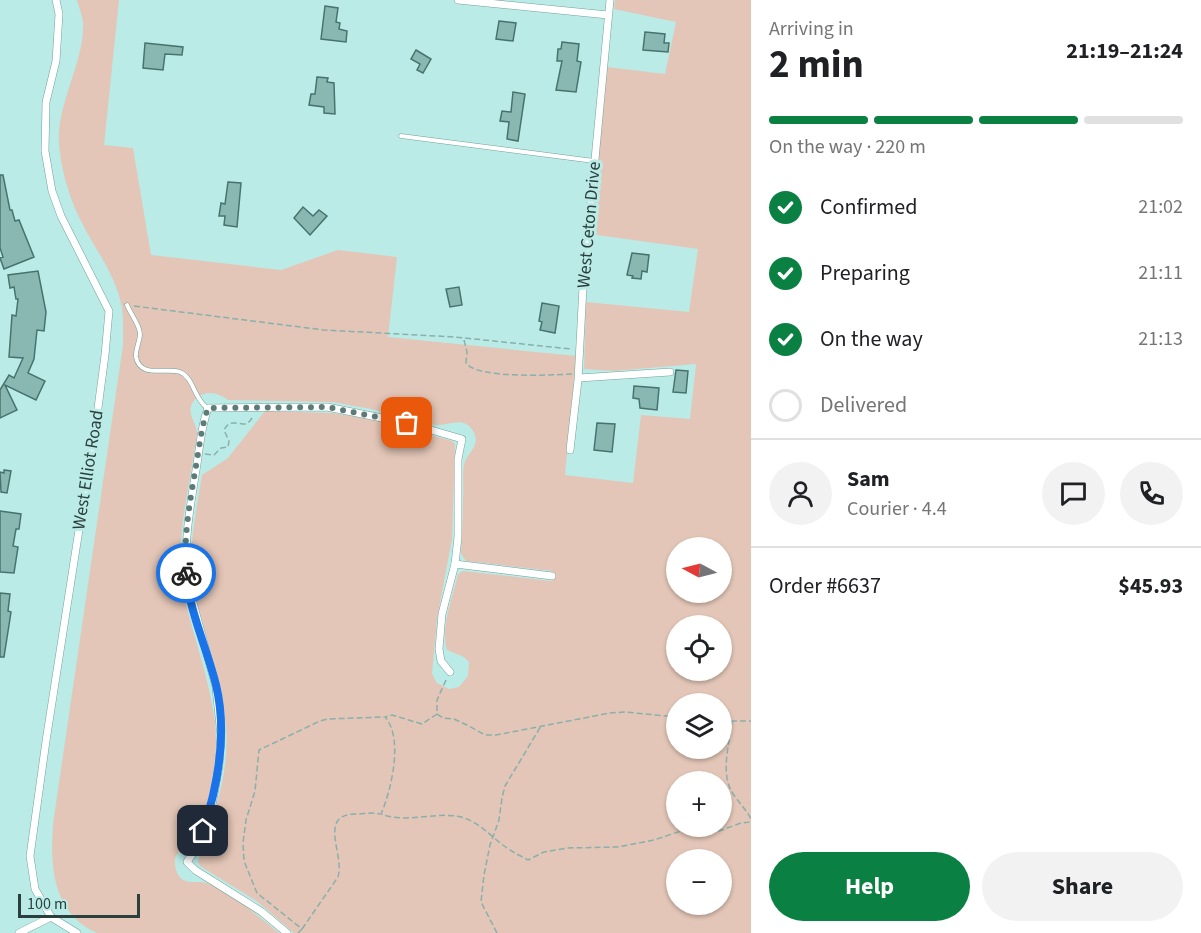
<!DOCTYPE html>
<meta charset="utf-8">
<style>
body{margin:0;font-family:"Source Sans 3",sans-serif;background:#f2f2f2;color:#202124;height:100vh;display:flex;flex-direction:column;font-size:22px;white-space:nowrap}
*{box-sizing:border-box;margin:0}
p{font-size:20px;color:#757577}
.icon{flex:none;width:33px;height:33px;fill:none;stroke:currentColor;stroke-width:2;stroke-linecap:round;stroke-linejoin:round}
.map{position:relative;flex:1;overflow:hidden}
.drawer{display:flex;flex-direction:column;background:#fff;width:450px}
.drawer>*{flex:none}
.needle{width:39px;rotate:277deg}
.controls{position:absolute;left:666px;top:537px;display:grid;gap:12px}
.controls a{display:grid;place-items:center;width:66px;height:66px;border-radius:50%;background:#fff;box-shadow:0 2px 4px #0004;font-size:30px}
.scale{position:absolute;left:18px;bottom:15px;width:122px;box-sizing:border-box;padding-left:6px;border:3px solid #2b3f3d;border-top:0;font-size:16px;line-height:21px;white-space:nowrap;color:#2b3f3d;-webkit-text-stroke:4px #bbebe6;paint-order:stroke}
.pin{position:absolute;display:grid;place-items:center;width:51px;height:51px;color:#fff;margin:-26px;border-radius:12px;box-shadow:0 3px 9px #0006}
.courier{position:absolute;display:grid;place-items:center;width:60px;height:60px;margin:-30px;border:4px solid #1a73e8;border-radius:50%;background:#fff;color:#222;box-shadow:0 2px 8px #0007}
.head em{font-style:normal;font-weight:700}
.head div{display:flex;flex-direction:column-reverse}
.head{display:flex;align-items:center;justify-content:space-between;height:102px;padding:0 18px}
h1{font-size:39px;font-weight:700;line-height:45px}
.bar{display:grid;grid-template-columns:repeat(4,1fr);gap:9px 6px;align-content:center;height:72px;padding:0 18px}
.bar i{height:8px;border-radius:4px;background:#e0e0e0}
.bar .active{background:#0b8043}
.bar p{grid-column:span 4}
.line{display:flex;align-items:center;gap:15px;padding:0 18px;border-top:2px solid #e0e0e0}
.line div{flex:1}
.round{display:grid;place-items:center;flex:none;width:63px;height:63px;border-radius:32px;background:#f2f2f2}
ol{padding:0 18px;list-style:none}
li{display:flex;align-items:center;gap:18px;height:66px}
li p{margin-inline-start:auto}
li .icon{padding:6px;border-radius:50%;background:#0b8043;color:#fff;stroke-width:4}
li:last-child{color:#757577}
li i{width:33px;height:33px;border:3px solid #e0e0e0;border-radius:50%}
.primary-button{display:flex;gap:12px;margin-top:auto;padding:12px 18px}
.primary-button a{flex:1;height:69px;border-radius:36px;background:#0b8043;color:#fff;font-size:24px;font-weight:700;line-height:69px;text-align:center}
.primary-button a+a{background:#f2f2f2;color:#202124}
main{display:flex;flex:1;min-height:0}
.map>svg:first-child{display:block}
</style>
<main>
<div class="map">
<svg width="751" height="933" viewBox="0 0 751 933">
<rect width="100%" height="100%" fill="#bbebe6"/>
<path fill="#e3c6b7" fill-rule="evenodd" d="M77,0H119L104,145L133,148L151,255L281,270L338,250L397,257L388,337L576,356L565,475L633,483L641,415L690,419L696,364L613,371L584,369L586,302L689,312L698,249L590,234L607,67L665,74L676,22L614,9L615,0H751V933H294L258,902L200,866L198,861C213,818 230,774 226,727C223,692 212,658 203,624C200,613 195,601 193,589C187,552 196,512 202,475L228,458L265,411L332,413L375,420L452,441L455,444L452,539L437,619L432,674L437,683L449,689L459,687L468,676L469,662L464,657L447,650C440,627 453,597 458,574L463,571L551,581L552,571L466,561L461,554C462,535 463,516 463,498C464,487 462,475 464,465C466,453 482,446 473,431C464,415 448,426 435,425L371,409L332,402L228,400C217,392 203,389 193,402C186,413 196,422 197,432C197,436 196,441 195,446C189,490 174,546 183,590C192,634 209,676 215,722C219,757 211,796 199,828C198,832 195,838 193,841C185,851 171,850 176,869C181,889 198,878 209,884C235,896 257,915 279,933H97C52,913 50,866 53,824L123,345C123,330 124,314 120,299C112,269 92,245 79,217C68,194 61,169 59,143C56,105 85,61 83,22C82,15 79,7 77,0ZM676,548H722V592H676ZM676,626H722V670H676ZM676,704H722V748H676ZM676,782H722V826H676ZM676,860H722V904H676Z"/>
<g fill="#89b8b3" stroke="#47736f" stroke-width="1.5">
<polygon points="325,6 338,8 336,22 340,23 339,29 347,31 346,42 321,39"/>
<polygon points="499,21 516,23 513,41 496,39"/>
<polygon points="645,32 665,34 664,43 669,43 668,52 643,50"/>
<polygon points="562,42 579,44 577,61 581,62 576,92 556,90 562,61 557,61 558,49 561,49"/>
<polygon points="145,43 183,47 182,55 165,54 163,70 143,68"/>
<polygon points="416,50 431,59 423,73 417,70 420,64 411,59"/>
<polygon points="317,77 328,78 327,82 334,83 335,114 324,113 324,107 309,105 311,94 315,94"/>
<polygon points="513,92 525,94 518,141 507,139 509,122 500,121 502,111 511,112"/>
<polygon points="0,175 3,175 10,210 12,210 15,221 19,220 34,257 4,269 0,258 3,257 0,248"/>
<polygon points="228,182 241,183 237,227 224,225 225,216 219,216 221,203 225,204"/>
<polygon points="303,207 313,216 319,210 327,216 310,235 294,218"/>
<polygon points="632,253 649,255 647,272 642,271 641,279 632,278 633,276 627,275"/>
<polygon points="38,271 46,312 44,331 37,330 34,359 28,373 45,381 36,400 5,385 17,410 0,418 0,390 9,375 14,378 23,358 9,357 12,315 16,316 18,299 16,299 14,287 10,288 8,275"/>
<polygon points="459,287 462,305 450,307 446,289"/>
<polygon points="542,303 559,306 555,333 540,330 542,322 539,321"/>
<polygon points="676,370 688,371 686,393 673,392"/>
<polygon points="634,386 659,388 657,410 640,408 639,399 633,398"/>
<polygon points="597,423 615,424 612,452 594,450"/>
<polygon points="4,470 11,471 7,493 1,492 0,472 4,473"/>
<polygon points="0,511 21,514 19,529 16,529 13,546 18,547 14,573 0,572"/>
<polygon points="0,593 10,594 8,611 11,612 4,657 0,657"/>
</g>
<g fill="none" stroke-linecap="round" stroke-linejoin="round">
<defs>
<g id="lane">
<polyline points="401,136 594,161"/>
<path d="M127,305C130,313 140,325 140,334C140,341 135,350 136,357C140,379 167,367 180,372C194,378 193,397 207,408"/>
</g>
<g id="street">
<polyline points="56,0 59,14 56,61 46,102 45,151 52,191 61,216 109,311 105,355 98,408 46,741 30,856 35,889 51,917 77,933"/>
<polyline points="458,0 608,15"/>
<polyline points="579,378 670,372"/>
<polyline points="570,450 578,380 583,287 610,0"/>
<polyline points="455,564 552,576"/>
<polyline points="19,933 51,917"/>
<path d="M287,933L262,912L195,870L187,862L195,850L212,805L219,766L221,736L216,687L187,581C183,543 191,502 197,464C200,445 201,427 208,408L327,407L407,423L462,439L458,459V537L455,564L442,614L439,649L441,661L450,672"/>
</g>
</defs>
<use href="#lane" stroke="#73a19c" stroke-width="5"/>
<use href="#street" stroke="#73a19c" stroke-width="8"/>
<g stroke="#89b0ac" stroke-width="1.5" stroke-dasharray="6 3" stroke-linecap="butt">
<polyline points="134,306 324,330 455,337 571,349"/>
<path d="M464,340L467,352L466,363C476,379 552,375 572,374"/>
<path d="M205,454L214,455L221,448L228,447L229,441L224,430C230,419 236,424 246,424L250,421L253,416"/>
<polyline points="446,680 437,700 437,714 443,718 454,719 469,726 485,735 496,735 610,713 625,712 676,717"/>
<path d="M437,714L422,724L392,715L385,717C404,738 391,791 381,814C407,824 435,811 461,817C480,822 492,838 507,848C514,853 521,856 528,860L544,852L567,848L618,847L654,840L684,830L719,831L741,823L751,822"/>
<polyline points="722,721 751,721"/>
<path d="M732,721C730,742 720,772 732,792C738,802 746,809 751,819"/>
<path d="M302,929L338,877C345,855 317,814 356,814C364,814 372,812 380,814"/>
<polyline points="298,933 302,929 257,893 244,861 243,843 246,820 255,791 259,750 320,721 328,719 384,717"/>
<polyline points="497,933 481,902 484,875 490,845 499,820 502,798 505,786 541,726"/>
</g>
<use href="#lane" stroke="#fff" stroke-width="4"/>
<use href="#street" stroke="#fff" stroke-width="7"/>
</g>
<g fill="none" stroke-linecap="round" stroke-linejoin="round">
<path stroke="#5d7b78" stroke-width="6" stroke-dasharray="0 10.8" d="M186,573C183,536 191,496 197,460C200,442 202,425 208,408L327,407L407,423"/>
<path stroke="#1a73e8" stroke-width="8" d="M186,573C189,611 207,648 216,685C228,734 218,785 203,831"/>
</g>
<g text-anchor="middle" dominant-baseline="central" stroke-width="6" stroke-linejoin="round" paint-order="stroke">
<g font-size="18" fill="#2b3f3d" stroke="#bbebe6">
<text transform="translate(589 225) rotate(-85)">West Ceton Drive</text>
<text transform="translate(88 470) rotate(-81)">West Elliot Road</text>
</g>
</g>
</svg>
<div class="controls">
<a><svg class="needle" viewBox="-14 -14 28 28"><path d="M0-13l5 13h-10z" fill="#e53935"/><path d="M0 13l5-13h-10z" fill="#757577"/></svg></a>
<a><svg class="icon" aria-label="locate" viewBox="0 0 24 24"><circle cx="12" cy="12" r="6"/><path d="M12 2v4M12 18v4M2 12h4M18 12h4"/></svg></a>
<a><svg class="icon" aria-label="layers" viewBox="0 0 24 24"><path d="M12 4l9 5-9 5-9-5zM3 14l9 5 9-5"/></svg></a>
<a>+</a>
<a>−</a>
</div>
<div class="scale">100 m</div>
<div class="pin" style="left:407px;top:423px;background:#ea580c"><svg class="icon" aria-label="bag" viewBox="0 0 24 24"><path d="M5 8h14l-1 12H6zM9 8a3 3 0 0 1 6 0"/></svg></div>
<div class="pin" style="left:203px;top:831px;background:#1f2937"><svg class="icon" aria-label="home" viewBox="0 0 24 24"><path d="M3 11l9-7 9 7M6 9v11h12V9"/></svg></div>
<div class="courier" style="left:186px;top:573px"><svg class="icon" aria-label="bike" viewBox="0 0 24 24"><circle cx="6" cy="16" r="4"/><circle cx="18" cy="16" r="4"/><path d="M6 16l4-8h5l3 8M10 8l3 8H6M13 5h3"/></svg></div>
</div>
<section class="drawer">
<div class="head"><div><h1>2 min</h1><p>Arriving in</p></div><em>21:19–21:24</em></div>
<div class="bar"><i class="active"></i><i class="active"></i><i class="active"></i><i></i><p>On the way · 220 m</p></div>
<ol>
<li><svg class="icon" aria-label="check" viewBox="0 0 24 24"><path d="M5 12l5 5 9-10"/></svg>Confirmed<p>21:02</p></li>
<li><svg class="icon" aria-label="check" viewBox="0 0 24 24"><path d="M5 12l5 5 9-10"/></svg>Preparing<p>21:11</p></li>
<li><svg class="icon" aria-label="check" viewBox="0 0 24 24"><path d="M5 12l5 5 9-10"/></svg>On the way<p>21:13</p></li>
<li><i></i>Delivered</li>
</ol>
<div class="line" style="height:108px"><a class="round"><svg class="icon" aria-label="person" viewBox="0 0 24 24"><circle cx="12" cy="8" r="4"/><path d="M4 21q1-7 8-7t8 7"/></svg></a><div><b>Sam</b><p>Courier · 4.4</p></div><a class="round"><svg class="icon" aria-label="chat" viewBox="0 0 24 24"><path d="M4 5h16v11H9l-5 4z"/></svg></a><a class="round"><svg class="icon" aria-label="phone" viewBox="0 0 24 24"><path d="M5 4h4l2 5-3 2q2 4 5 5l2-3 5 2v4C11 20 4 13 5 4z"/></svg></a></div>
<div class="line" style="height:78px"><div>Order #6637</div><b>$45.93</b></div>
<div class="primary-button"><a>Help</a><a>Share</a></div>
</section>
</main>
